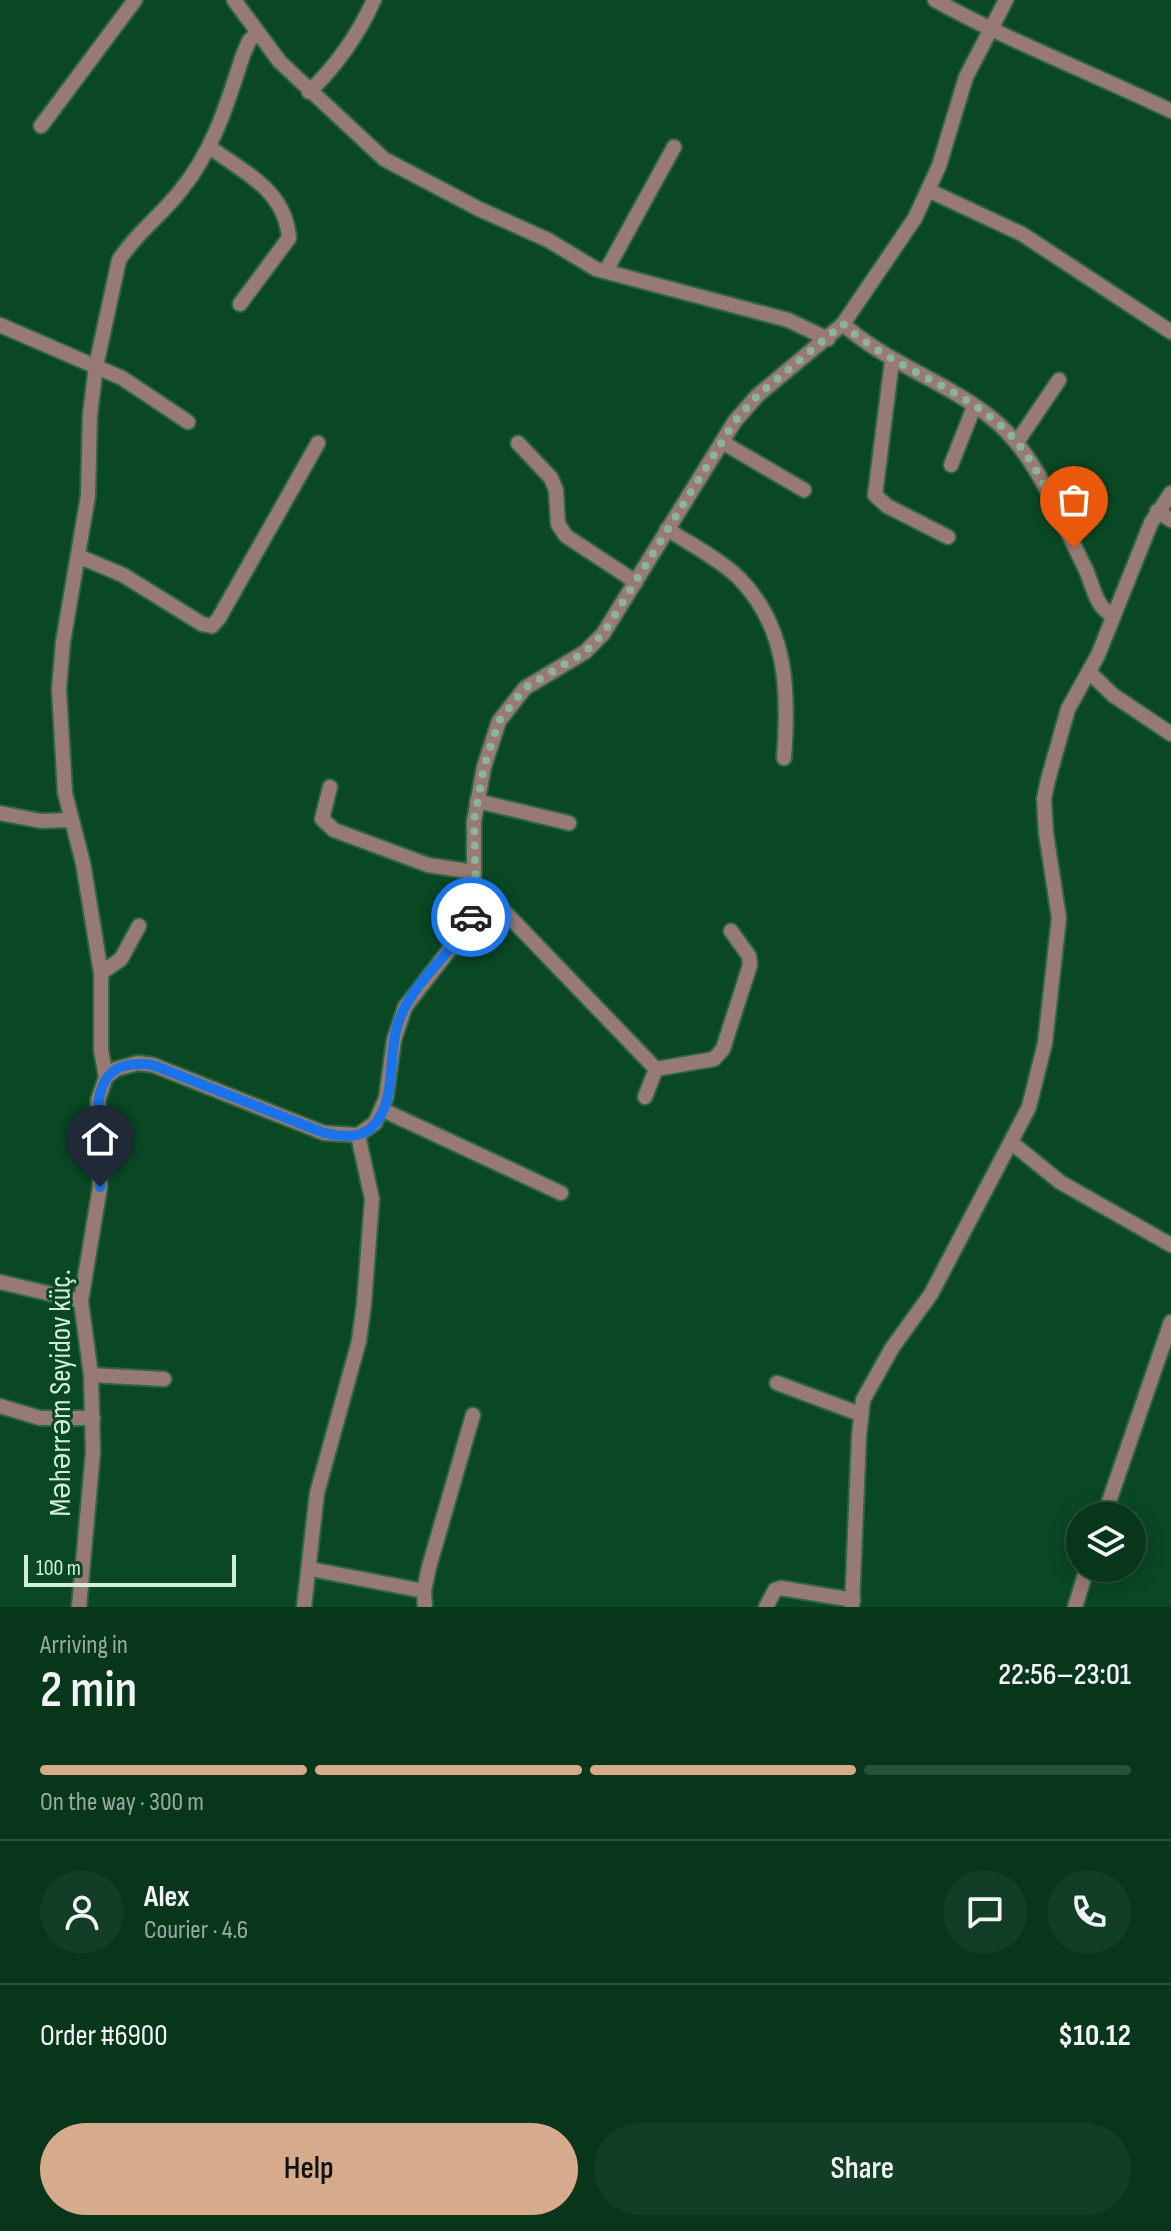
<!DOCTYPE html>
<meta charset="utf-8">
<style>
body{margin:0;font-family:"Sofia Sans Condensed",sans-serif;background:#113e24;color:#f1f3f6;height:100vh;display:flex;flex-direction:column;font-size:30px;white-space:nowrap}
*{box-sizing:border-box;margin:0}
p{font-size:26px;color:#98aba3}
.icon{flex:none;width:44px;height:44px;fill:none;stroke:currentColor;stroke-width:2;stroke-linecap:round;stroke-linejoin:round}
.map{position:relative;height:1607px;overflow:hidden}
.sheet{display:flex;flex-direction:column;background:#08361b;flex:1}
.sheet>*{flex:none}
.controls{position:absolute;left:1066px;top:1502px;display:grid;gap:16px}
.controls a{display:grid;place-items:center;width:80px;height:80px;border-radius:50%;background:#08361b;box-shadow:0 4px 20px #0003,0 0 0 2px #29503a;font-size:40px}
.scale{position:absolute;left:24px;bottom:20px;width:212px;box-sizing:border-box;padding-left:8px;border:4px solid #d1eed8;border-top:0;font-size:22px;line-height:28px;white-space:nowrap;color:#d1eed8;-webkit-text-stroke:6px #0a4824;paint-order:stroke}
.pin{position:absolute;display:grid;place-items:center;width:68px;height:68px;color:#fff;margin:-82px -34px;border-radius:50% 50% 50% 0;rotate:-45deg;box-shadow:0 0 8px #0007}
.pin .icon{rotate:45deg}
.courier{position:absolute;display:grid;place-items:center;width:80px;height:80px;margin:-40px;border:6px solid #1a73e8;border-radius:50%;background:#fff;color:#222;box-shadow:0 2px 10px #0007}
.head em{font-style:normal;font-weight:600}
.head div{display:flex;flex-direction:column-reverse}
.head{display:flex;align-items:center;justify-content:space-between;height:136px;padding:0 40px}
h1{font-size:52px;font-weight:600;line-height:60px}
.bar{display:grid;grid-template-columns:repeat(4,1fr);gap:12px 8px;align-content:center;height:96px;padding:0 40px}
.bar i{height:10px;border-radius:6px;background:#29503a}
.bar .current{background:#d6ab8b}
.bar p{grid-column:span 4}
.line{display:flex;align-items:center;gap:20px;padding:0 40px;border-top:2px solid #29503a}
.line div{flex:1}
.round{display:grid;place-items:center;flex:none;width:84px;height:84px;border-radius:42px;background:#113e24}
.primary-button{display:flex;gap:16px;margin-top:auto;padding:16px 40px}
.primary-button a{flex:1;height:92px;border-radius:48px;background:#d6ab8b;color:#111;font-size:32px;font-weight:600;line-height:92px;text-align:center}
.primary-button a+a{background:#113e24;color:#f1f3f6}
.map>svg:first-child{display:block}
</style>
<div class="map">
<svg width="1171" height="1607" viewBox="0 0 1171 1607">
<rect width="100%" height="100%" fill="#0a4824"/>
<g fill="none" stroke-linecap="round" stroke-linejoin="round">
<defs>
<g id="minor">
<polyline points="234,0 280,62 384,159 479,209 548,240 596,269 788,320 828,339"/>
<path d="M935,0C1011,42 1092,73 1171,111"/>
<path d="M309,92C337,65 358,35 374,0"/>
<polyline points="41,126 135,0"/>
<path d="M211,148C246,174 285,190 289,238L240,304"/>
<polyline points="930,191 1022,234 1171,332"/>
<polyline points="606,271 674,147"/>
<path d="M843,324C894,370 972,389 1015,441C1044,475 1066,530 1086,570C1094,588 1095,606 1113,616"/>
<polyline points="0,325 122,378 188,422"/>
<polyline points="892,361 875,495 887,506 948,537"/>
<polyline points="722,442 804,490"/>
<polyline points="1017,442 1059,380"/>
<polyline points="518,443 551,478 556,490 558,524 566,536 636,582"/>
<polyline points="951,465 974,407"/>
<polyline points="1157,511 1171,520"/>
<path d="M667,529C690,544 719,559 739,578C788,628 789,693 784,758"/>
<polyline points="78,556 123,575 202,624 212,626 219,618 318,443"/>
<polyline points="1089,672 1113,695 1171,734"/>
<polyline points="330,787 322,819 334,830 428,865 474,872"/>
<polyline points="477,801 569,823"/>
<polyline points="0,813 41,821 70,820"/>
<polyline points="476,893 499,906 656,1069 714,1059 723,1049 750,965 749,956 731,931"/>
<polyline points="101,973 121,959 139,926"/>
<path d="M106,1077L101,1050V973L83,863L65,793L59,689L63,642L88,496L90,415L96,366L119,260C136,233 162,215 181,190C214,149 227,104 243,55L249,41L257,33"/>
<polyline points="645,1097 656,1069"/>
<polyline points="383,1110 561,1193"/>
<polyline points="1012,1143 1060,1182 1171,1245"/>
<polyline points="0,1282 81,1301"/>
<polyline points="91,1375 164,1379"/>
<polyline points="777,1383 860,1414"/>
<polyline points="0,1406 40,1418 93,1418"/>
<polyline points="1104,1516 1171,1322"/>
<polyline points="310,1569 424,1591"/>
<polyline points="79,1607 93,1452 91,1375 81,1301 100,1187 98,1100 106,1077 116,1069 138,1063 153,1065 324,1133 358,1135 375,1123 386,1098 394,1040 405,1007 464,931 474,908 474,821 484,767 499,721 525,688 585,652 603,634 735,421 758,395 843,324 915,218 939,166 966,77 1006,0"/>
<polyline points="304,1607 317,1493 359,1341 364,1304 372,1199 358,1135"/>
<polyline points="425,1607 424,1591 429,1567 473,1415"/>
<polyline points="766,1607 775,1590 781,1588 853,1600"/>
<polyline points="852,1607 859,1436 863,1400 892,1348 931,1294 1029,1107 1045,1043 1059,918 1046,833 1044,799 1048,780 1068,709 1098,655 1151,523 1171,493"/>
<polyline points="1075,1607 1087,1568"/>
</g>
</defs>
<use href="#minor" stroke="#2e6644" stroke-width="18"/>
<use href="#minor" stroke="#987a74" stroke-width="14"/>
</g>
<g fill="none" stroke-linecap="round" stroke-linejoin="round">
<path stroke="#8bb499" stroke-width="8" stroke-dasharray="0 14.4" d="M471,917L476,893L474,821L484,767L499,721L525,688L585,652L603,634L735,421L758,395L843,324C894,371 970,388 1015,440C1041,470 1056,513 1074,548"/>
<path stroke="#1a73e8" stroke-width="10" d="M100,1187C104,1140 74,1053 153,1065L324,1133C340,1136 357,1140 371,1128C398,1103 387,1055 398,1023C412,981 452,956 471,917"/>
</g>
<g text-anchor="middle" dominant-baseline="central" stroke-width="6" stroke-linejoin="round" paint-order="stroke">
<g font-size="30" fill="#d1eed8" stroke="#0a4824">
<text transform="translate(61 1393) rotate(-90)">Məhərrəm Seyidov küç.</text>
</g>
</g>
</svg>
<div class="controls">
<a><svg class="icon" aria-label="layers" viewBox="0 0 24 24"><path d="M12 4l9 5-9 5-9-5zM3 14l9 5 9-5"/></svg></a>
</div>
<div class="scale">100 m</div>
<div class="pin" style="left:1074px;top:548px;background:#ea580c"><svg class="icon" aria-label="bag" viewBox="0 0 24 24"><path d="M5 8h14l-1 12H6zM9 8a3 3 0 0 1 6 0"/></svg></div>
<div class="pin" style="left:100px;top:1187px;background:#1f2937"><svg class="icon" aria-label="home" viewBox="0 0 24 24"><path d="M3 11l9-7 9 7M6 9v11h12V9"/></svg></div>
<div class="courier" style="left:471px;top:917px"><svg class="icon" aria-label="car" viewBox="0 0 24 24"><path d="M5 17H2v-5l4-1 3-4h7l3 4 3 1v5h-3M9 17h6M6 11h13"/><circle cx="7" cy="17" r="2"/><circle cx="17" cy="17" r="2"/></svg></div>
</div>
<section class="sheet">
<div class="head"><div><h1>2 min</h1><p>Arriving in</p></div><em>22:56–23:01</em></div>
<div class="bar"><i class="current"></i><i class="current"></i><i class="current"></i><i></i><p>On the way · 300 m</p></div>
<div class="line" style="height:144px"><a class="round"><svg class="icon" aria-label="person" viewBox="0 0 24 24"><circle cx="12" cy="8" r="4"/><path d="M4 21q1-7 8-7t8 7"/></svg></a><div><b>Alex</b><p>Courier · 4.6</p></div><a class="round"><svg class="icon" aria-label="chat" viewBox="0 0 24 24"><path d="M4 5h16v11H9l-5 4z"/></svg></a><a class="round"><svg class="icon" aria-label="phone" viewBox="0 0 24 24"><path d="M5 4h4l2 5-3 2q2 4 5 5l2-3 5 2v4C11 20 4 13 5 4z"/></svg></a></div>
<div class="line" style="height:104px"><div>Order #6900</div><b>$10.12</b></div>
<div class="primary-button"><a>Help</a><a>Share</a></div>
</section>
